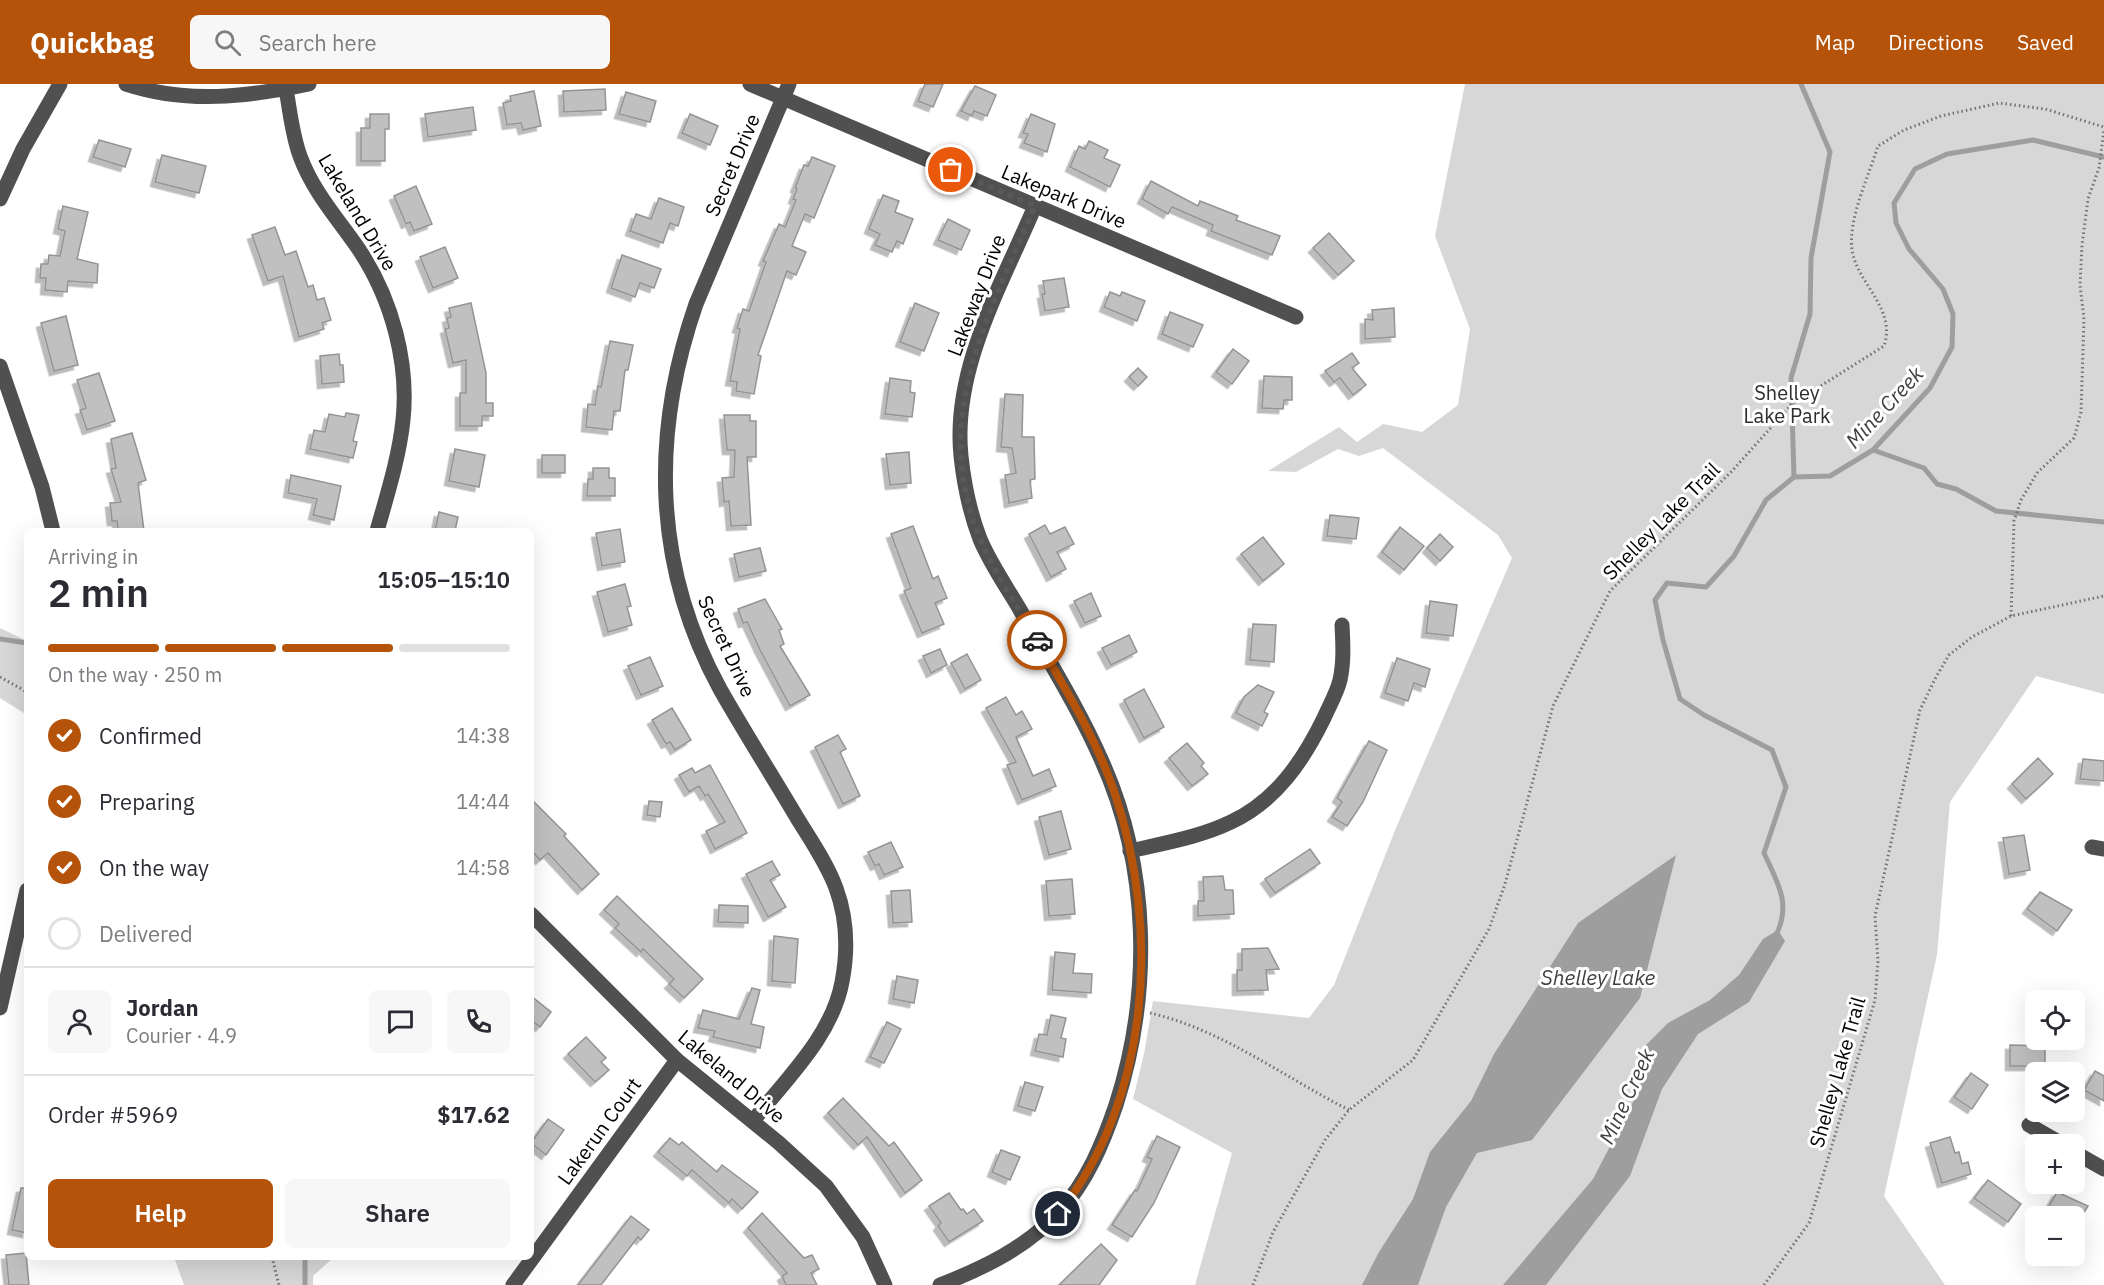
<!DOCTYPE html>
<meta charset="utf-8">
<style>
body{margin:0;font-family:"IBM Plex Sans",sans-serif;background:#f7f7f7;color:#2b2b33;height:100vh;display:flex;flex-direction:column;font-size:22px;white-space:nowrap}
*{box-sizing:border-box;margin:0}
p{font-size:20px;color:#7c7c81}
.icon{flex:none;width:33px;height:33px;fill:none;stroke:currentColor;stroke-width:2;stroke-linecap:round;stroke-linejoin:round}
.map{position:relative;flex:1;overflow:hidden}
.panel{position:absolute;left:24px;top:444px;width:510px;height:732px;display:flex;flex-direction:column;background:#fff;border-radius:9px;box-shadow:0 6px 24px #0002}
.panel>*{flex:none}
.controls{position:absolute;left:2025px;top:906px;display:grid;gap:12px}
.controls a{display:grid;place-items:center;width:60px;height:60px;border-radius:9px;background:#fff;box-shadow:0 6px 24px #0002;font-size:30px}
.pin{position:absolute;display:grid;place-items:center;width:51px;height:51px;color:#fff;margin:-26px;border:3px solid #fff;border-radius:50%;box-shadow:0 2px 6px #0007}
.courier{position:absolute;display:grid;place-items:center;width:60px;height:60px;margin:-30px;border:4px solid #b45309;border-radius:50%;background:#fff;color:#222;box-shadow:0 2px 8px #0007}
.summary em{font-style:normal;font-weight:600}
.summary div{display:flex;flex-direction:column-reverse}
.summary{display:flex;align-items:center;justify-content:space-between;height:102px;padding:0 24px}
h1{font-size:39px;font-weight:600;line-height:45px}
.bar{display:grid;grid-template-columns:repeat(4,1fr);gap:9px 6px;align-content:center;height:72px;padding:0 24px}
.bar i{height:8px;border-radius:4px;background:#e1e1e2}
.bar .current{background:#b45309}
.bar p{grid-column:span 4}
.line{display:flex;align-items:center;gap:15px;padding:0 24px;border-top:2px solid #e1e1e2}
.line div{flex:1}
.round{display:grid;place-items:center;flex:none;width:63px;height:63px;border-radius:9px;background:#f7f7f7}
ol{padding:0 24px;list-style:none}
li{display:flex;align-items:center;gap:18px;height:66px}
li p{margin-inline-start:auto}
li .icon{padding:6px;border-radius:50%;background:#b45309;color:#fff;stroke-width:4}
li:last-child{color:#7c7c81}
li i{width:33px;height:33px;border:3px solid #e1e1e2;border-radius:50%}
.cta{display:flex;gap:12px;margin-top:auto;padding:12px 24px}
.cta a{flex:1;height:69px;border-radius:9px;background:#b45309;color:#fff;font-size:24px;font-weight:600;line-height:69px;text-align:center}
.cta a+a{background:#f7f7f7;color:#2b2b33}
header{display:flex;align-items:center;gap:36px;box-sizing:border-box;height:84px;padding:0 30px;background:#b45309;color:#fff}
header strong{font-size:28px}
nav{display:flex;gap:33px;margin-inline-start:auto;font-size:21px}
.search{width:420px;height:54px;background:#f7f7f7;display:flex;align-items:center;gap:15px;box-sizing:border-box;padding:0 21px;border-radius:9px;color:#7c7c81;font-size:22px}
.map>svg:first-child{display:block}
</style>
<header>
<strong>Quickbag</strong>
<div class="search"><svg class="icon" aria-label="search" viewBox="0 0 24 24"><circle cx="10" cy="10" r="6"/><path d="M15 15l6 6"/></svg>Search here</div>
<nav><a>Map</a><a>Directions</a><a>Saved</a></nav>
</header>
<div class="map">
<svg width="2104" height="1201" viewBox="0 0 2104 1201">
<defs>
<filter id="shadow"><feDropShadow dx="-4.5" dy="4.5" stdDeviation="0" flood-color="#0004"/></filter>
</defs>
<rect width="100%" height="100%" fill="#fff"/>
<g fill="#d7d7d7">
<polygon points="1465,0 2104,0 2104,610 2036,592 1950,718 1937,871 1884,1112 1945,1201 1195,1201 1232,1069 1133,1015 1144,970 1153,917 1309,934 1334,901 1396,744 1512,474 1498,451 1383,364 1359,372 1338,365 1296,388 1268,387 1339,343 1357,358 1383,340 1422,348 1458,321 1470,245 1435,152"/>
<polygon points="0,544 27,557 27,631 0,614"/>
<polygon points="174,1173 334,1173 313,1192 313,1201 184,1201"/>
</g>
<g fill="#9e9e9e">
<polygon points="1676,771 1640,914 1532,1056 1477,1069 1446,1123 1418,1201 1362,1201 1379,1168 1413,1115 1430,1068 1471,1017 1494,970 1578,839"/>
<polygon points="1778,846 1785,857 1749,918 1698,950 1662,1005 1630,1092 1546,1201 1503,1201 1593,1095 1633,1018 1640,967 1668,939 1710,916 1739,891 1763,855"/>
</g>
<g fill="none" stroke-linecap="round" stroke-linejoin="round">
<g stroke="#9e9e9e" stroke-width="5">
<polyline points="1873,366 1924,384 1937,400 1956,405 1996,427 2104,438"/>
<polyline points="1794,393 1791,294 1810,230 1811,174 1830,68 1801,0"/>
<polyline points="0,555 27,559"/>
<path d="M1776,851C1792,819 1777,798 1764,769L1786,703L1772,666L1704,631L1680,615L1663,556L1655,516L1667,499L1706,503L1734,472L1766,416L1794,393L1830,392L1873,366L1930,304L1952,263L1953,230L1943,205L1909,165L1896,139L1894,119L1915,85L1947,70L2033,56L2104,73"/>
<polyline points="305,1173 305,1201"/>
</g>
</g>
<g fill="#c0c0c0" stroke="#949494" stroke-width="1.5" filter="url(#shadow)">
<polygon points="925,0 943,0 933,23 918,17"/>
<polygon points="975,2 996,11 987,32 974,27 972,32 961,27"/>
<polygon points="605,5 606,26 564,28 563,7"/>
<polygon points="534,7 541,42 523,46 521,39 507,41 503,19 511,17 510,12"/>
<polygon points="626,8 656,17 650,38 619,30"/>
<polygon points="473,23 476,46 428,53 425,30"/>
<polygon points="370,30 389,30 389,45 385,45 385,77 361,77 361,44 370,44"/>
<polygon points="690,30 718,42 710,61 682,49"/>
<polygon points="1031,30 1055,40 1047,68 1024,59 1028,50 1023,49"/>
<polygon points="99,56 131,65 125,83 93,73"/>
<polygon points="1089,57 1108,66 1104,74 1120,81 1110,103 1070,83 1079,62 1085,65"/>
<polygon points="162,71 206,82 199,109 155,98"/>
<polygon points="812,73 835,82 814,134 805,130 792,162 806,168 796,191 787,187 758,271 761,272 754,310 736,307 737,298 730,297 740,245 737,244 743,225 749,227 766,178 763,177 779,140 785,143 796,116 793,115 797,105 795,104 804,81 808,82"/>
<polygon points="1151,97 1198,122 1200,117 1238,132 1236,136 1280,152 1272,171 1211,147 1213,141 1172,123 1168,130 1142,115"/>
<polygon points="416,102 432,140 414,147 410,138 406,140 394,112"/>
<polygon points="883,111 899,117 895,128 913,135 903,160 897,157 892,168 875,161 880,150 869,145"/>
<polygon points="659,114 684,123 678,142 670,139 663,159 630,147 636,130 651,135"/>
<polygon points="63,122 88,128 77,175 98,180 97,199 68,197 67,208 45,206 46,194 40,194 41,180 48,180 49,171 60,172 65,147 58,145"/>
<polygon points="948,135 970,146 961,166 938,156"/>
<polygon points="275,143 285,171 296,167 308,203 313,201 317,216 324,214 331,236 322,239 324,245 299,253 283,192 268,197 252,151"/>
<polygon points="1329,149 1354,177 1338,191 1313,164"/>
<polygon points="445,163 458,194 433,204 420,173"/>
<polygon points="622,171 661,185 654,204 640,199 635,213 611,204"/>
<polygon points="1064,194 1069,223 1045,227 1042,210 1045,210 1043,197"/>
<polygon points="1110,208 1120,212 1122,208 1145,217 1137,237 1104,223"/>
<polygon points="471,219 486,289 486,319 493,319 493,332 482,332 482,342 460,342 460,309 466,309 466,276 453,279 445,245 449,244 447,234 451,233 449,224"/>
<polygon points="915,219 939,229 924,267 900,258"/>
<polygon points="1394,224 1395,253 1365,255 1365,235 1373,236 1372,226"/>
<polygon points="1170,228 1203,241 1193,263 1162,250"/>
<polygon points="66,232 78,281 54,287 41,239"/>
<polygon points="610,257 633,261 628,286 625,286 620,327 614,327 612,346 586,343 588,320 595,321 598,302 601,303"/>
<polygon points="1233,265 1249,277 1232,300 1216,288"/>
<polygon points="1352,269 1359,279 1352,284 1366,301 1353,311 1340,294 1334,298 1325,287"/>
<polygon points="339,270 340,281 343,281 344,298 322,300 320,272"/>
<polygon points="1138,284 1147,293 1138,302 1129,293"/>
<polygon points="99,289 115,337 87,346 80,326 86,324 77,296"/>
<polygon points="1264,292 1292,293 1292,316 1284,316 1283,325 1262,324"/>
<polygon points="890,294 911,297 910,308 915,309 912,333 885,330"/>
<polygon points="1005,310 1023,311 1022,353 1034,353 1035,395 1030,396 1032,414 1009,419 1005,391 1016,389 1012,364 1001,363"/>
<polygon points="346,329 359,331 353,357 357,358 353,374 310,365 314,346 325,348 329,330 345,333"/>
<polygon points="724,331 750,331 750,337 756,337 756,373 747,373 751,441 731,442 729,417 724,418 722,394 734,393 735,366 727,366"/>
<polygon points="132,349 146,396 138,399 144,447 118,447 117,437 112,437 110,419 121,418 111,385 116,384 111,355"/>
<polygon points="455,365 485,371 479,403 449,397"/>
<polygon points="909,368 911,399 890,401 886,370"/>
<rect x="542" y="371" width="23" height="18"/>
<polygon points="593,384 609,384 609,394 615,394 615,412 587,412 588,395 593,395"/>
<polygon points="291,391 341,402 334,436 313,431 317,415 288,409"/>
<polygon points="439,428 458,433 455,447 435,447"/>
<polygon points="1330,431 1359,434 1356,455 1327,452"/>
<polygon points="1045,441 1050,450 1065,443 1074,460 1057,468 1066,485 1051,493 1029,450"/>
<polygon points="913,442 933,495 938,492 947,514 935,519 944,540 922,549 904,507 911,504 891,450"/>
<polygon points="1400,443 1424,462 1404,486 1382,468"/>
<polygon points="620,445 625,478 602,482 596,449"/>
<polygon points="1440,450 1453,463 1440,477 1427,464"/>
<polygon points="1263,453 1284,480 1263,497 1241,470"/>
<polygon points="760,464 766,487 739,493 734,470"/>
<polygon points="625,500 631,522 627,523 632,541 608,548 597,508"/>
<polygon points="1091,509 1101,532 1085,539 1074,517"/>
<polygon points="765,515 782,545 779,546 784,560 780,562 810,611 790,622 760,566 747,538 743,539 738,525"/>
<polygon points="1430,517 1457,521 1453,552 1426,549"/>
<polygon points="1253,540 1276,541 1274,578 1250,576"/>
<polygon points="1129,551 1137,568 1111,581 1102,564"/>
<polygon points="940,565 947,581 931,589 923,572"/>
<polygon points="967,570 981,596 965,605 951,579"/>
<polygon points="650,573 663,602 641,611 628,582"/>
<polygon points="1397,574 1430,585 1425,603 1414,599 1408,617 1385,609"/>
<polygon points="1258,601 1274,608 1264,628 1268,630 1262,642 1236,629 1244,613"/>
<polygon points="1144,605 1164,643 1144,654 1124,616"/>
<polygon points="1006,613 1016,631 1022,627 1032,645 1016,653 1033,692 1049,685 1056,702 1022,716 1007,681 1016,678 986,624"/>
<polygon points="672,624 691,656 675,666 670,658 666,660 652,636"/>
<polygon points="838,651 846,665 840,668 860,712 843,720 815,663"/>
<polygon points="1369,657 1387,666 1363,718 1347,742 1332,733 1342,718 1337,714"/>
<polygon points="1187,659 1204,679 1201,682 1208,690 1192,702 1169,674"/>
<polygon points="2038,674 2053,690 2026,715 2012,700"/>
<polygon points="2083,675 2104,677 2104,697 2080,695"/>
<polygon points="710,681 747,749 715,765 706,747 725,738 708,710 705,712 699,702 689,708 679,691 692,684 695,689"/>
<polygon points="531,715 566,750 564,752 599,790 582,806 548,769 540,776 531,766"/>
<polygon points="649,717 662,718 660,733 647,731"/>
<polygon points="1061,727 1071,765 1049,771 1039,733"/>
<polygon points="2024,751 2030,786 2009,790 2003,754"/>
<polygon points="891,758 903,783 884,791 879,780 875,782 868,768"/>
<polygon points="1310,765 1320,779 1275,809 1265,795"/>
<polygon points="772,777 780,791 770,796 786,823 768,833 746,790"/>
<polygon points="1223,792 1225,806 1233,806 1234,830 1198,832 1198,817 1204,817 1203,793"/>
<polygon points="1072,795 1075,830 1049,832 1046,797"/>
<polygon points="910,806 912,838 893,839 891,807"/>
<polygon points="2040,808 2072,826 2057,847 2027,825"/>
<polygon points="617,812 703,895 684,914 669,900 674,895 643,865 641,868 615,844 619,840 604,826"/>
<polygon points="719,821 748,822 748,839 718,838"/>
<polygon points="774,852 798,855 795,899 772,897"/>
<polygon points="1268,864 1279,885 1266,886 1268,906 1237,907 1237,886 1242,886 1242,865"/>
<polygon points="1055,868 1075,870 1073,889 1092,890 1091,909 1052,906"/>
<polygon points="897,892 918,896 914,919 893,915"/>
<polygon points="752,904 760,906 751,940 764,943 760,964 713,953 715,947 698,944 703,926 739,935"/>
<polygon points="531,912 551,928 540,943 531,936"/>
<polygon points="1051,931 1066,934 1061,954 1066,955 1063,973 1035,967 1039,950 1047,951"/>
<polygon points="887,938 901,945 884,979 870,973"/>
<polygon points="586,953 606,974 601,978 609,986 595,998 568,970"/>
<polygon points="2010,961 2045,962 2045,982 2010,982"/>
<polygon points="2095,987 2104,992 2104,1017 2084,1006"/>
<polygon points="1971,989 1988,1001 1972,1025 1954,1013"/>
<polygon points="1025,998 1043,1003 1035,1027 1018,1022"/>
<polygon points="843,1014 889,1062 894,1058 922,1096 905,1109 867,1053 858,1061 828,1029"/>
<polygon points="548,1035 564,1046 546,1071 531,1059"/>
<polygon points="1157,1052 1180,1063 1154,1119 1132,1153 1112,1141 1135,1106 1137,1107 1152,1075 1147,1073"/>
<polygon points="1950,1053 1955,1069 1959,1068 1962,1080 1968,1078 1971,1090 1942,1099 1930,1059"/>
<polygon points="670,1054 679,1061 682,1058 717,1088 722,1081 758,1108 742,1125 732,1115 729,1119 692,1086 687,1092 658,1068"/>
<polygon points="1001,1066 1020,1073 1010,1096 992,1088"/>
<polygon points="1988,1096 2021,1120 2008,1138 1974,1114"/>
<polygon points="21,1104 27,1104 27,1149 12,1146"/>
<polygon points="2057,1108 2088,1122 2082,1132 2056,1132 2046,1127"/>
<polygon points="949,1109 961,1126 963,1125 967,1130 974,1125 983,1137 949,1158 938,1142 941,1139 929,1122"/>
<polygon points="762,1129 804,1174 812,1171 819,1185 811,1189 817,1201 786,1201 782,1192 787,1189 748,1144"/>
<polygon points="631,1132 649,1146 641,1156 638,1153 601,1201 578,1201"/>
<polygon points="1101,1160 1117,1176 1099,1201 1059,1201"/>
<polygon points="26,1169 29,1201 9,1201 6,1171"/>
</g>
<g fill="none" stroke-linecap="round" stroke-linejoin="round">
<g stroke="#727272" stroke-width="3" stroke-dasharray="1.5 3" stroke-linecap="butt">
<polyline points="2011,532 2014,437 2021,416 2037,389 2074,354 2081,328 2084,235 2080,201 2082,161 2088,115 2099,84 2104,46"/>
<polyline points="0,593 27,608"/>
<path d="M1150,929C1221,945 1284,993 1349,1026"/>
<polyline points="272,1173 279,1201"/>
<path d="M1253,1201L1273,1148L1325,1056L1349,1026L1413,976L1489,845L1505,800L1553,622L1610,507L1732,387L1792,320L1884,262C1897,224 1856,199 1852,165C1848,135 1869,91 1878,62L1904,46L1941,32L1999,19L2045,25L2104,43"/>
<polyline points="1764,1201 1809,1139 1875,916 1878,877 1875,832 1920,626 1936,593 1949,571 1972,553 2011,532 2104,512"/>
</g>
<g stroke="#505050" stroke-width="15">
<path d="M126,0C187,20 247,13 309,0"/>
<polyline points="750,0 1296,233"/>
<path d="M286,5C290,27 292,50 300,72C313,108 339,136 360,167C392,216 409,279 403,336C399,374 387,411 377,447"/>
<polyline points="0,115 23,65 60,0"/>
<polyline points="0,282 42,403 53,447"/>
<polyline points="2092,763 2104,765"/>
<path d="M1130,767C1164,759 1200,753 1231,738C1276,717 1303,677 1324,634C1329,622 1337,609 1340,596C1344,578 1343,560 1342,541"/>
<polyline points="531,830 677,976 779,1059 826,1102 863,1153 885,1201"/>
<polyline points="0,924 27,806"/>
<path d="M753,1037C786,995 832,952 842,898C848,867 847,834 836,804C827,780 812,758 799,737C773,693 745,649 720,605C653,482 651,350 696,220L789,0"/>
<polyline points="2029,1041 2062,1060"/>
<polyline points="2074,1068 2104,1085"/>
<polyline points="513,1201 677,976"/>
<path d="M940,1201C984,1184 1027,1163 1059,1128C1087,1098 1103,1059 1116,1021C1152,909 1150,783 1101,675C1078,623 1047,574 1019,524C1006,502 990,479 980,455C970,429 964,400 961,372C952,285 1002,200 1035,122"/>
</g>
</g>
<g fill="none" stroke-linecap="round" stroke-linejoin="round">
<path stroke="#595959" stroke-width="6" stroke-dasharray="0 10.8" d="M951,86L1035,122C988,233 929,336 981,457C996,492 1019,524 1037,556"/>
<path stroke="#b45309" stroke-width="8" d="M1037,556C1066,606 1097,656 1115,710C1160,845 1151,1016 1058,1130"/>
</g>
<g text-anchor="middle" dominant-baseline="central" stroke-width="6" stroke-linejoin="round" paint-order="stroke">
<g font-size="20" fill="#000" stroke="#fff">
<text transform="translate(732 81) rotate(-67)">Secret Drive</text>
<text transform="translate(1064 112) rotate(23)">Lakepark Drive</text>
<text transform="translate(358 128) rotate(59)">Lakeland Drive</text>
<text transform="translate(976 211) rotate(-69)">Lakeway Drive</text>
<text transform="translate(1661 437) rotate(-45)">Shelley Lake Trail</text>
<text transform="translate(727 562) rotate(65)">Secret Drive</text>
<text transform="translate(1837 988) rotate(-74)">Shelley Lake Trail</text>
<text transform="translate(732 992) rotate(40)">Lakeland Drive</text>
<text transform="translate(599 1047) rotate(-54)">Lakerun Court</text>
</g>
<g font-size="20" fill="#2e2e2e" stroke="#fff">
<text x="1787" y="308">Shelley<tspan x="1787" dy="23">Lake Park</tspan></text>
</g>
<g font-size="21" font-style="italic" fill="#3f3f3f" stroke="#fff">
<text transform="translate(1884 323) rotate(-47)">Mine Creek</text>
<text x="1598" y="893">Shelley Lake</text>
<text transform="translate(1626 1012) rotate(-65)">Mine Creek</text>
</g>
</g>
</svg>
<div class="controls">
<a><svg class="icon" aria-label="locate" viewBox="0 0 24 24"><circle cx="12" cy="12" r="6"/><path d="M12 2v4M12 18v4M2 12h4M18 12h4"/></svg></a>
<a><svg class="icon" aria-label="layers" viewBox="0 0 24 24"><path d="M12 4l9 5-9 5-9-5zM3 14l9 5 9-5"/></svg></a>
<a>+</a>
<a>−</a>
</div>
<div class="pin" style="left:951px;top:86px;background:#ea580c"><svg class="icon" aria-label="bag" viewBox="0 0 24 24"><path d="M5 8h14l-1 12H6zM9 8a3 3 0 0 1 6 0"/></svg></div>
<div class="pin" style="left:1058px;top:1130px;background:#1f2937"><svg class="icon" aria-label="home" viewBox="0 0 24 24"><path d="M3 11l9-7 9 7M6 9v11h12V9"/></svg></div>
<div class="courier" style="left:1037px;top:556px"><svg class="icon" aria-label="car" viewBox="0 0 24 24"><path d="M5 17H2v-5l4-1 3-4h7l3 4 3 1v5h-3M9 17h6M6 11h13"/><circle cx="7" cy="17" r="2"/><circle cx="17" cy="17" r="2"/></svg></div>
<section class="panel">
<div class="summary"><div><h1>2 min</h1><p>Arriving in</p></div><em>15:05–15:10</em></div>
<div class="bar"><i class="current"></i><i class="current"></i><i class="current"></i><i></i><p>On the way · 250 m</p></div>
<ol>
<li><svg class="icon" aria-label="check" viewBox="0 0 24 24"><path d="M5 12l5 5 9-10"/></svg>Confirmed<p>14:38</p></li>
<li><svg class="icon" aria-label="check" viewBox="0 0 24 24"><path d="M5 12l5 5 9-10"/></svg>Preparing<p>14:44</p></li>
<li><svg class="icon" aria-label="check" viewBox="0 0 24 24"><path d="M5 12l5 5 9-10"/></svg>On the way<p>14:58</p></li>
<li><i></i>Delivered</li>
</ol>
<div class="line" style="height:108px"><a class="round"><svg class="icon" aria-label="person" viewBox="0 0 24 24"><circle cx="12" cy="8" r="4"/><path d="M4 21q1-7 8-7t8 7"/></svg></a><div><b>Jordan</b><p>Courier · 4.9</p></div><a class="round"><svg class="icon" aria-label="chat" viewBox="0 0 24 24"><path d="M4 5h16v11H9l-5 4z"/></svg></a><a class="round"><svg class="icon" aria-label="phone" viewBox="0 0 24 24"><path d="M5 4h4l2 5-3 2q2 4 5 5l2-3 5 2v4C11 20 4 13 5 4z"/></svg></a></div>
<div class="line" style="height:78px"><div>Order #5969</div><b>$17.62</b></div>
<div class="cta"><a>Help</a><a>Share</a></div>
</section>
</div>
